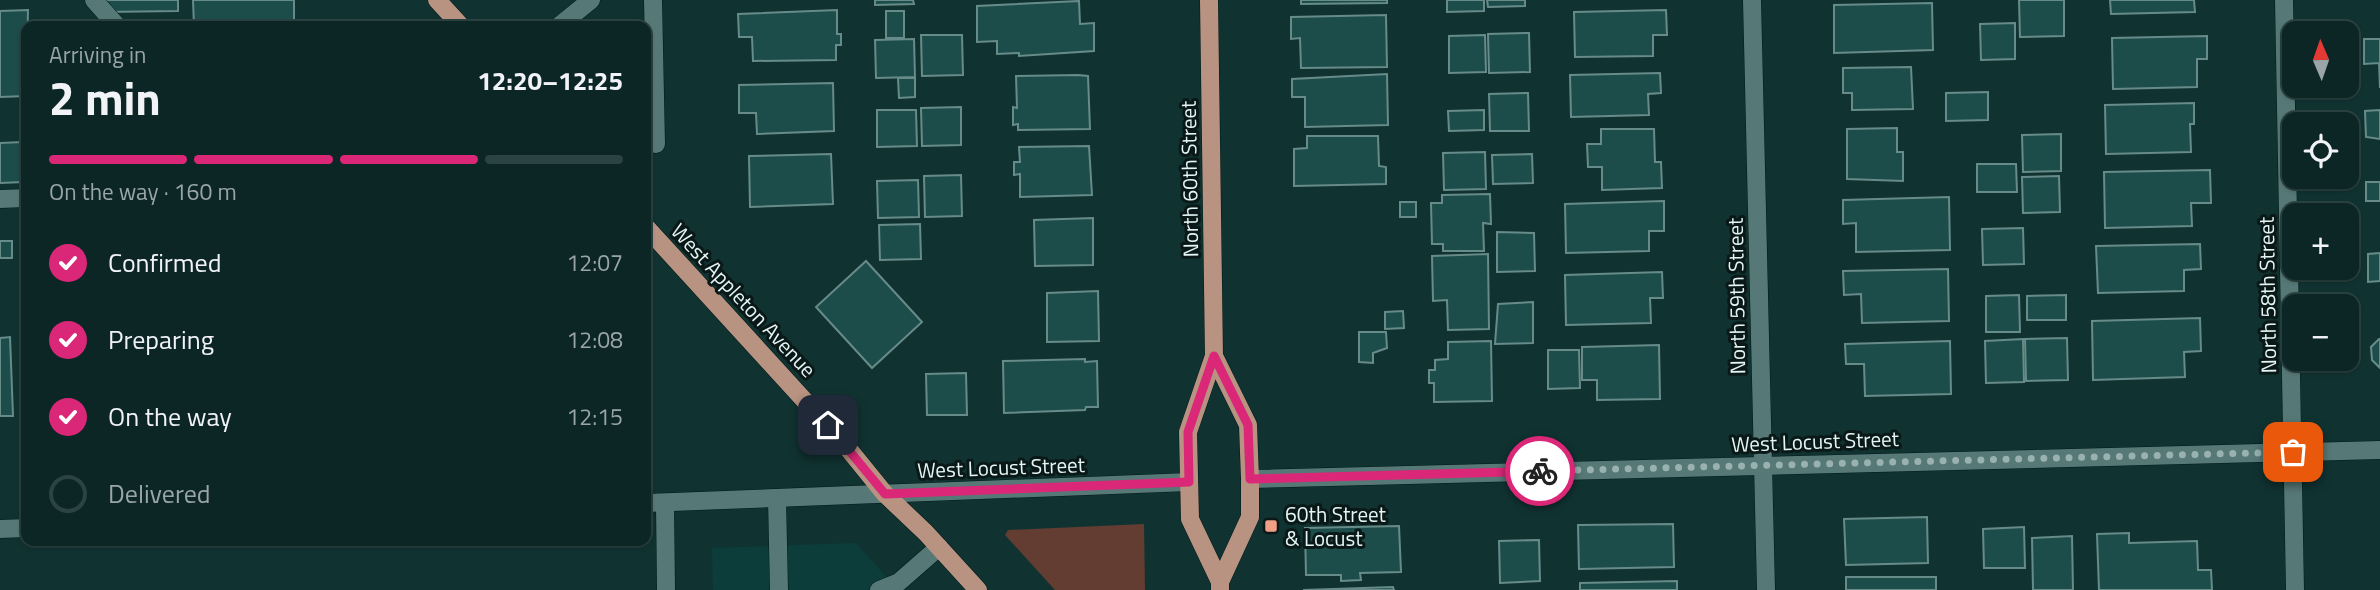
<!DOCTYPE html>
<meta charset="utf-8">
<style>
body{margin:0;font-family:"Titillium Web",sans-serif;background:#1a3232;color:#f1f3f6;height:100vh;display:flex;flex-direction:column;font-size:26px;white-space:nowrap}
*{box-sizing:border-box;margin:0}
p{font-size:23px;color:#9aa5a7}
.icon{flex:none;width:38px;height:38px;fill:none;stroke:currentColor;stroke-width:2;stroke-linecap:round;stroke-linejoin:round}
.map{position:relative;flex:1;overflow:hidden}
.details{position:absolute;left:21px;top:21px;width:630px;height:525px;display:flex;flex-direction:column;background:#0c2626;border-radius:14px;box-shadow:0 2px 5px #0004,0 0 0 2px #2c4343}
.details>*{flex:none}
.needle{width:46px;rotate:358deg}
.fabs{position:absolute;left:2282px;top:21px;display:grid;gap:14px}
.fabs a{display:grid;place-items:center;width:77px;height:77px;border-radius:14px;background:#0c2626;box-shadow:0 2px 5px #0004,0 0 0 2px #2c4343;font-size:35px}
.pin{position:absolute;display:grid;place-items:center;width:60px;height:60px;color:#fff;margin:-30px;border-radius:14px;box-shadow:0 4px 10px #0006}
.courier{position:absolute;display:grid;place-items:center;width:70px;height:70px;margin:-35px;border:5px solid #db2777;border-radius:50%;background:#fff;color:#222;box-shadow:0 2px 9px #0007}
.overview em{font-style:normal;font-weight:700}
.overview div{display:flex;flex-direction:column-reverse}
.overview{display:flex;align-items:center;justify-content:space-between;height:119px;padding:0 28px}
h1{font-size:46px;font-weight:700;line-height:52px}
.bar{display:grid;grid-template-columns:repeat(4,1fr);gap:10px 7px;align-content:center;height:84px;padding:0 28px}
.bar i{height:9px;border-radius:5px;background:#2c4343}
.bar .on{background:#db2777}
.bar p{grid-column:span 4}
ol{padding:0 28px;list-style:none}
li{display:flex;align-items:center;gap:21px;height:77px}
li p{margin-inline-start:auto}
li .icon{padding:7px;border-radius:50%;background:#db2777;color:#fff;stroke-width:4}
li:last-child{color:#9aa5a7}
li i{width:38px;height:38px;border:4px solid #2c4343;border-radius:50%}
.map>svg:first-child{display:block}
</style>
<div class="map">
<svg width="2380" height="590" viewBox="0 0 2380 590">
<rect width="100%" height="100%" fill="#103332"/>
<polygon fill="#0c3d3b" points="856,543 898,590 713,590 712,548"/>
<polygon fill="#633d31" points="1144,524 1145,590 1055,590 1005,535 1008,530"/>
<g fill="#1c4d4b" stroke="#678b88" stroke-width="2">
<polygon points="104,0 178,0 178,11 104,12"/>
<polygon points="193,0 294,0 294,26 194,26"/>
<polygon points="875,0 913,0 914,4 875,5"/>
<polygon points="1301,0 1387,0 1387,3 1301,4"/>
<polygon points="1447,0 1484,0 1484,11 1447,12"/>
<polygon points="1487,0 1525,0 1525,6 1488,7"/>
<polygon points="2019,0 2064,0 2064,36 2020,37"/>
<polygon points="2110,0 2194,0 2195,12 2111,14"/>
<polygon points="1079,1 1080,24 1094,23 1094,51 1019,56 1019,53 997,54 997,41 977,42 977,6"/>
<polygon points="1932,3 1933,50 1834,53 1834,5"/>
<polygon points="28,10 26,96 0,97 0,11"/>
<polygon points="837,10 837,34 841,34 841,45 836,45 836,60 753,61 752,37 739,37 738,14"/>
<polygon points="1666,10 1667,35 1653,35 1653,56 1575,57 1574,12"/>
<rect x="886" y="11" width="18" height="27"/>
<polygon points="1386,15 1387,67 1301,68 1300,38 1291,39 1291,17"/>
<polygon points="2015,23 2015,59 1981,60 1980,24"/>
<polygon points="1529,33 1530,72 1489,73 1488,34"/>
<polygon points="921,35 962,35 963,75 922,76"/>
<polygon points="1485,35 1486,72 1449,73 1449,36"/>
<polygon points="2207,36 2207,59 2197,59 2197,87 2113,89 2112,38"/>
<polygon points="914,39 915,77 876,78 875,40"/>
<polygon points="2364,39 2380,39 2380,88 2379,63 2364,64"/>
<polygon points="1911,67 1913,109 1852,110 1852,93 1843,93 1843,68"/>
<polygon points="1660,73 1661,93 1648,94 1649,115 1571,117 1570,75"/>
<polygon points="1387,74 1388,125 1305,127 1305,97 1292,97 1292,79"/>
<polygon points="1078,75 1088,76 1090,129 1018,130 1018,124 1013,125 1013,107 1017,108 1016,76"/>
<polygon points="898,78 915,78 915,97 899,98"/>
<polygon points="833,83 834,131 757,134 756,113 739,113 739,85"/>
<polygon points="1988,92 1988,120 1946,121 1946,93"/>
<polygon points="1528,93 1529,131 1490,131 1489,94"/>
<polygon points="2194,103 2194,124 2190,124 2191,152 2106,154 2105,105"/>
<polygon points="961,107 961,145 922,146 921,108"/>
<polygon points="877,110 916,110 917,146 877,147"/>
<polygon points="1484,110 1484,130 1449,131 1448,111"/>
<polygon points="2380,110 2380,139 2366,137 2365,111"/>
<polygon points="1897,128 1897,152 1903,152 1903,181 1847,179 1847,129"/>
<polygon points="1601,129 1654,129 1655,162 1661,162 1662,188 1602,190 1602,167 1588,167 1587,144 1601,144"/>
<polygon points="2061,134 2061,171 2023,172 2022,135"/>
<polygon points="1307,136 1378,136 1379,166 1386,167 1386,184 1294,186 1294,149 1307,148"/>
<polygon points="23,142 23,182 0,183 0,143"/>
<polygon points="1089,146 1092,195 1020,197 1020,174 1014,175 1014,162 1020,162 1019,147"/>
<polygon points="1485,152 1486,189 1444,190 1443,153"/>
<polygon points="831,154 833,204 750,207 749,156"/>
<polygon points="1532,154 1533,183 1493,184 1492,155"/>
<polygon points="1977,164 2016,164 2017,192 1977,192"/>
<polygon points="2210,170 2211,203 2191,203 2192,226 2105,228 2104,172"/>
<polygon points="961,175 962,216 925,217 924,176"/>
<polygon points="2059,176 2060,212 2023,213 2022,177"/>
<polygon points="918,180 919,217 878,218 877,181"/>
<rect x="2366" y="182" width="14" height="19"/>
<polygon points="1490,194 1491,224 1483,223 1484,251 1443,251 1443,244 1432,244 1431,203 1442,203 1442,195"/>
<polygon points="1949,197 1950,250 1856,252 1856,223 1843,224 1843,200"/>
<polygon points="1664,201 1664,231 1649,231 1649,251 1566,253 1565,204"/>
<rect x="1400" y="202" width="16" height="15"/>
<polygon points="1093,218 1093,265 1035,266 1034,220"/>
<polygon points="920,224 921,259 880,260 879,225"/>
<polygon points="2023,228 2024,264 1983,265 1982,229"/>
<polygon points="1497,232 1534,233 1535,271 1497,272"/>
<rect x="0" y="241" width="12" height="17"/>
<polygon points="2200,244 2201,269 2184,270 2184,291 2098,293 2096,246"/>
<polygon points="2380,253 2380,281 2368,282 2368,254"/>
<polygon points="1488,254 1489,329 1448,330 1447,300 1433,301 1432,256"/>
<polygon points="866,261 922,322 872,368 816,307"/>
<polygon points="1948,269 1949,321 1862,323 1861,294 1844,295 1843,271"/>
<polygon points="1662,272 1663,298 1650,298 1651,323 1566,325 1565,275"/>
<polygon points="1098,291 1099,341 1047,342 1047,293"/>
<polygon points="2019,295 2020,332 1986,332 1986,296"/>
<polygon points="2066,295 2066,320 2027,320 2027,296"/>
<polygon points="1533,302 1533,343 1495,344 1498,304"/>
<polygon points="1403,311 1404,328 1385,329 1385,312"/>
<polygon points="2200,318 2201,351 2184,352 2185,377 2093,380 2092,321"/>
<polygon points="1359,332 1386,332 1387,348 1373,353 1373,363 1359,362"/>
<polygon points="10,337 13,416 0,416 0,338"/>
<polygon points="2067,338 2068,380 2026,381 2025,339"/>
<polygon points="2023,339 2024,382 1986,383 1985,341"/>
<polygon points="2379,339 2380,339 2380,368 2372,360 2371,347"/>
<polygon points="1491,341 1492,401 1434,402 1434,383 1429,383 1429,370 1435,370 1435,360 1448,359 1448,342"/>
<polygon points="1950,341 1951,394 1865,396 1864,364 1846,364 1845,344"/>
<polygon points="1659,345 1660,399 1597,400 1597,380 1582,380 1582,347"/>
<polygon points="1548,350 1579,350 1580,388 1548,389"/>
<polygon points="1085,359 1085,362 1097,361 1098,407 1086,407 1085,410 1004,413 1003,361"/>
<polygon points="966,373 967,415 927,415 926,374"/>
<polygon points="1927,517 1928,563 1846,565 1844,519"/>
<polygon points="1673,524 1674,567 1579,569 1578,525"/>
<polygon points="1399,526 1401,572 1360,573 1361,580 1341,581 1341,575 1306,575 1305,528"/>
<polygon points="2024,527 2025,568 1984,568 1983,529"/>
<polygon points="2129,533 2129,543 2197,541 2198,570 2211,570 2212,590 2099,590 2097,534"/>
<polygon points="2072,536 2073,590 2033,590 2032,538"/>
<polygon points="1539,540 1540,581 1500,583 1499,541"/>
<rect x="1846" y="577" width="90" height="13"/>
<polygon points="1677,581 1677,590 1580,590 1580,583"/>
<polygon points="1393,587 1394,590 1303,590"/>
</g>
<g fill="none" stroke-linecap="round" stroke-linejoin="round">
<defs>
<g id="minor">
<polyline points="94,0 117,26"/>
<polyline points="653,0 656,144"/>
<polyline points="1752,0 1766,590"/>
<polyline points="2284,0 2295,590"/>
<polyline points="559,26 591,0"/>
<polyline points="0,199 26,198"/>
<polyline points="1250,479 2380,450"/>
<polyline points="777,498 779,590"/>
<polyline points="646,503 1189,482"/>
<polyline points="665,503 666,590"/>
<polyline points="0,529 26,528"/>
<polyline points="879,590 899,582 939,547"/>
</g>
<g id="major">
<polyline points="437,0 461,26"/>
<polyline points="1209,0 1214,356 1188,432 1190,519 1220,582 1220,590"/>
<polyline points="646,227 846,446 885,494 926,533 978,590"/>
<polyline points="1214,356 1248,425 1250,479 1250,517 1220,582"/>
</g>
</defs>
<use href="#minor" stroke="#011a19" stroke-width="19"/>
<use href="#major" stroke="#011a19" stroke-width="19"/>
<use href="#minor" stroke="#567977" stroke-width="18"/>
<use href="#major" stroke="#b89382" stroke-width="18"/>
</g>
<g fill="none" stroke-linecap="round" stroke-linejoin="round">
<polyline stroke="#99b2b1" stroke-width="7" stroke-dasharray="0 12.6" points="1540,471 2293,452"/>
<polyline stroke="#db2777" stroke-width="9" points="828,425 885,494 1189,482 1188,432 1214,356 1248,425 1250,479 1540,471"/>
</g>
<rect fill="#f39f85" stroke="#0a1817" stroke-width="2.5" x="1264" y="519" width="14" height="14" rx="3.5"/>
<g text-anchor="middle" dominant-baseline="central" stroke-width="6" stroke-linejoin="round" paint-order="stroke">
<g font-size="21" fill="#e3f6f5" stroke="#0a1817">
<text transform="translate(1189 179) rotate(-91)">North 60th Street</text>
<text transform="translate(2267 295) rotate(-91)">North 58th Street</text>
<text transform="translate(1736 296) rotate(-91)">North 59th Street</text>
<text transform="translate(744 300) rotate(47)">West Appleton Avenue</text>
<text transform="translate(1815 441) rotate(-2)">West Locust Street</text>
<text transform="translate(1001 467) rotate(-2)">West Locust Street</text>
</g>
<g font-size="21" fill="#e3f6f5" stroke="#0a1817" text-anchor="start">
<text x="1285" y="514">60th Street<tspan x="1285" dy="24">&amp; Locust</tspan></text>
</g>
</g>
</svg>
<div class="fabs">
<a><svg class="needle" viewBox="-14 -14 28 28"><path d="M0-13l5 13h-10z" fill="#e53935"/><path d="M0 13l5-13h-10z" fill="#9aa5a7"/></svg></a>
<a><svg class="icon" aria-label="locate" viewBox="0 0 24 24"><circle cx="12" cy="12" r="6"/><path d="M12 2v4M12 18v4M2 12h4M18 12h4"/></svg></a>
<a>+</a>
<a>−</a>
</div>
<div class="pin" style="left:2293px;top:452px;background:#ea580c"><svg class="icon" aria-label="bag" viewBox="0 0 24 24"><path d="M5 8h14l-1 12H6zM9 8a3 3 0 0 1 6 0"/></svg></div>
<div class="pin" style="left:828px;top:425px;background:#1f2937"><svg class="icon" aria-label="home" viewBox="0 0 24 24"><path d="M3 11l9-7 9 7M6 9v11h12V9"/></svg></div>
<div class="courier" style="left:1540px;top:471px"><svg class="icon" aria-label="bike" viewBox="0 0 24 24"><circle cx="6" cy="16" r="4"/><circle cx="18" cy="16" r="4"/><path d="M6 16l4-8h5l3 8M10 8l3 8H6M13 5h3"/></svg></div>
<section class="details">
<div class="overview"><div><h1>2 min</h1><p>Arriving in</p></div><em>12:20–12:25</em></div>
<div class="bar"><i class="on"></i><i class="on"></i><i class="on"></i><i></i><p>On the way · 160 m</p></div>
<ol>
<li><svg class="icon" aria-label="check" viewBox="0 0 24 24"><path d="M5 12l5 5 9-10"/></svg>Confirmed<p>12:07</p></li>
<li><svg class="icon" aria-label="check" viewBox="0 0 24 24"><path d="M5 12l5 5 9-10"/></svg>Preparing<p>12:08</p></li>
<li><svg class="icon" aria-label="check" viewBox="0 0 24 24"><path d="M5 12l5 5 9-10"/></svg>On the way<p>12:15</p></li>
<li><i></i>Delivered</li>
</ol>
</section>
</div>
